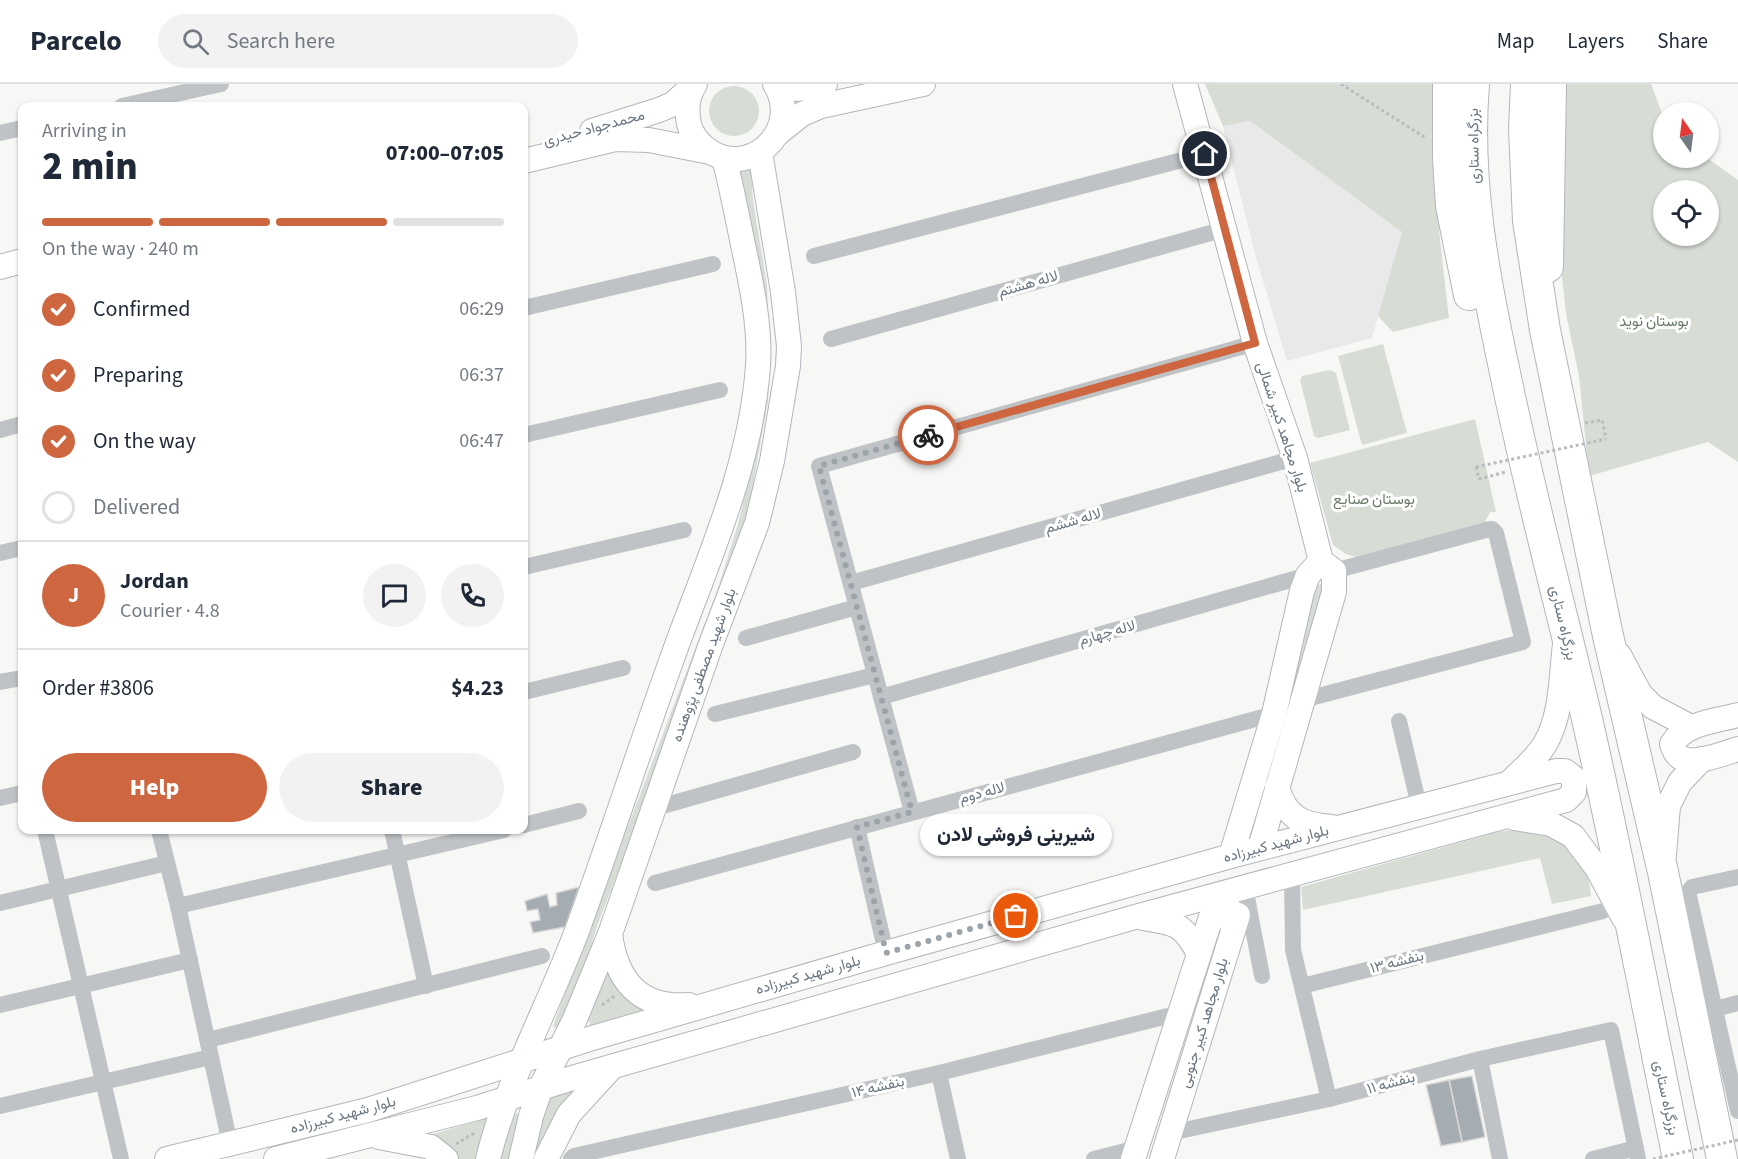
<!DOCTYPE html>
<meta charset="utf-8">
<style>
body{margin:0;font-family:"Source Sans 3",Vazirmatn,sans-serif;background:#f2f2f3;color:#1f2937;height:100vh;display:flex;flex-direction:column;font-size:22px;white-space:nowrap}
*{box-sizing:border-box;margin:0}
p{font-size:20px;color:#747a83}
.icon{flex:none;width:33px;height:33px;fill:none;stroke:currentColor;stroke-width:2;stroke-linecap:round;stroke-linejoin:round}
.map{position:relative;flex:1;overflow:hidden}
.drawer{position:absolute;left:18px;top:18px;width:510px;height:732px;display:flex;flex-direction:column;background:#fff;border-radius:12px;box-shadow:0 2px 4px #0004}
.drawer>*{flex:none}
.needle{width:39px;rotate:346deg}
.fabs{position:absolute;left:1653px;top:18px;display:grid;gap:12px}
.fabs a{display:grid;place-items:center;width:66px;height:66px;border-radius:50%;background:#fff;box-shadow:0 2px 4px #0004;font-size:30px}
.pin{position:absolute;display:grid;place-items:center;width:51px;height:51px;color:#fff;margin:-26px;border:3px solid #fff;border-radius:50%;box-shadow:0 2px 6px #0007}
.courier{position:absolute;display:grid;place-items:center;width:60px;height:60px;margin:-30px;border:4px solid #ce663f;border-radius:50%;background:#fff;color:#222;box-shadow:0 2px 8px #0007}
.bubble{position:absolute;height:42px;border-radius:21px;background:#fff;box-shadow:0 2px 4px #0004;font-size:20px;font-weight:800;line-height:42px;text-align:center}
.summary em{font-style:normal;font-weight:800}
.summary div{display:flex;flex-direction:column-reverse}
.summary{display:flex;align-items:center;justify-content:space-between;height:102px;padding:0 24px}
h1{font-size:39px;font-weight:800;line-height:45px}
.bar{display:grid;grid-template-columns:repeat(4,1fr);gap:9px 6px;align-content:center;height:72px;padding:0 24px}
.bar i{height:8px;border-radius:4px;background:#e0e1e3}
.bar .active{background:#ce663f}
.bar p{grid-column:span 4}
.line{display:flex;align-items:center;gap:15px;padding:0 24px;border-top:2px solid #e0e1e3}
.line div{flex:1}
.round{display:grid;place-items:center;flex:none;width:63px;height:63px;border-radius:32px;background:#f2f2f3}
ol{padding:0 24px;list-style:none}
li{display:flex;align-items:center;gap:18px;height:66px}
li p{margin-inline-start:auto}
li .icon{padding:6px;border-radius:50%;background:#ce663f;color:#fff;stroke-width:4}
li:last-child{color:#747a83}
li i{width:33px;height:33px;border:3px solid #e0e1e3;border-radius:50%}
.action{display:flex;gap:12px;margin-top:auto;padding:12px 24px}
.action a{flex:1;height:69px;border-radius:36px;background:#ce663f;color:#fff;font-size:24px;font-weight:800;line-height:69px;text-align:center}
.action a+a{background:#f2f2f3;color:#1f2937}
header{display:flex;align-items:center;gap:36px;box-sizing:border-box;height:84px;padding:0 30px;background:#fff;border-bottom:2px solid #e0e1e3}
header strong{font-size:28px}
nav{display:flex;gap:33px;margin-inline-start:auto;font-size:21px}
.search{width:420px;height:54px;background:#f2f2f3;display:flex;align-items:center;gap:15px;box-sizing:border-box;padding:0 21px;border-radius:33px;color:#747a83;font-size:22px}
.map>svg:first-child{display:block}
</style>
<header>
<strong>Parcelo</strong>
<div class="search"><svg class="icon" aria-label="search" viewBox="0 0 24 24"><circle cx="10" cy="10" r="6"/><path d="M15 15l6 6"/></svg>Search here</div>
<nav><a>Map</a><a>Layers</a><a>Share</a></nav>
</header>
<div class="map">
<svg width="1738" height="1075" viewBox="0 0 1738 1075">
<rect width="100%" height="100%" fill="#f7f8f5"/>
<polygon fill="#e8e9e8" points="1250,37 1402,148 1372,254 1287,277 1255,170 1223,42"/>
<g fill="#d7dcd5" fill-rule="evenodd">
<path d="M1205,0H1433C1430,78 1440,157 1449,234L1393,248L1378,232L1402,148L1250,37L1223,42Z"/>
<path d="M1563,0H1651L1663,32L1664,74H1707L1738,96V378L1708,358L1589,392L1579,292L1566,230L1562,193L1560,45ZM1664,106H1708V152H1664Z"/>
<circle cx="734" cy="27" r="25"/>
<polygon points="747,83 751,85 753,117 767,201 770,269 768,317 746,440 684,617 597,842 579,904 561,944 555,944 553,942 562,917 718,504 738,440 760,347 737,88"/>
<polygon points="1383,260 1407,349 1362,361 1338,272"/>
<polygon points="1330,286 1336,289 1350,346 1318,354 1314,352 1300,296 1302,292"/>
<polygon points="1475,335 1496,428 1490,428 1485,438 1356,473 1346,470 1333,461 1310,379"/>
<polygon points="1321,500 1326,501 1258,736 1253,739 1316,502"/>
<path d="M1531,745C1551,753 1580,765 1587,788C1589,795 1590,804 1591,812L1552,820L1540,774L1303,826L1301,803L1501,747Z"/>
<polygon points="608,880 652,924 589,942 590,938 587,938"/>
<polygon points="591,1000 542,1075 531,1075 549,1015"/>
<polygon points="515,1028 519,1032 511,1075 495,1075 511,1030"/>
<polygon points="491,1033 480,1075 452,1075 416,1055"/>
</g>
<g fill="#a6adb2" stroke="#d9d9d8" stroke-width="1.5">
<polygon points="579,803 565,843 533,849 530,838 540,836 538,825 527,827 525,817 547,810 550,823 557,821 556,809"/>
<polygon points="1472,992 1485,1053 1462,1058 1449,996"/>
<polygon points="1449,996 1462,1058 1441,1062 1426,1001"/>
</g>
<g fill="none" stroke-linecap="round" stroke-linejoin="round">
<defs>
<g id="secondary">
<path d="M695,0C687,12 686,26 689,40C691,49 697,57 704,63C746,99 804,47 775,0"/>
<polyline points="785,0 798,5 825,0"/>
<polyline points="1185,0 1255,259 1295,374 1321,477 1334,487 1334,508 1260,764"/>
<polyline points="592,47 659,26 673,20 693,2"/>
<polyline points="777,50 802,30 821,22 923,0"/>
<polyline points="524,77 615,55 649,56 710,68"/>
<polyline points="0,183 22,177"/>
<polyline points="1619,571 1640,610 1653,623 1691,643"/>
<path d="M1738,631C1715,637 1685,639 1672,660C1674,667 1677,673 1684,675C1697,680 1725,669 1738,665"/>
<path d="M1510,698C1522,686 1536,675 1545,660C1562,631 1561,593 1565,560"/>
<path d="M1277,703C1286,734 1302,741 1332,743"/>
<polyline points="1514,734 1551,740 1573,752 1597,784 1624,834"/>
<polyline points="1664,771 1668,722 1680,698 1702,675"/>
<polyline points="1231,772 1274,630 1302,507 1308,491 1321,477"/>
<path d="M1143,834C1175,839 1183,839 1199,870"/>
<path d="M610,850C616,896 639,925 689,921"/>
<polyline points="379,1053 431,1063 446,1075"/>
<polyline points="167,1075 368,1026 589,955 886,869 1231,772 1556,687 1565,687 1574,694 1574,708 1566,716 1135,833 579,992 477,1024 276,1075"/>
<path d="M488,1075C508,994 549,922 578,844C614,746 645,647 681,550C714,462 751,377 758,282C761,235 748,187 739,141C734,118 730,96 724,74"/>
<polyline points="521,1075 531,1032 541,1003 575,935 610,850 711,560 757,439 772,377 788,282 789,262 783,208 760,68"/>
<polyline points="546,1075 569,1030 612,983"/>
<path d="M1133,1075L1212,830C1218,823 1223,824 1231,827L1233,847"/>
<polyline points="1162,1075 1238,831"/>
</g>
<g id="highway">
<polyline points="1448,0 1448,74 1451,122 1469,211"/>
<path d="M1474,0C1466,96 1484,191 1504,284C1527,397 1557,509 1584,622C1619,772 1647,924 1678,1075"/>
<polyline points="1526,0 1524,45 1528,137 1545,246 1608,552 1663,788 1722,1075"/>
<polyline points="1548,183 1551,0"/>
</g>
</defs>
<use href="#secondary" stroke="#b2b6ba" stroke-width="26"/>
<use href="#highway" stroke="#b3b6b9" stroke-width="32"/>
<g stroke="#b9bcbe" stroke-width="3" stroke-dasharray="3 3" stroke-linecap="butt">
<polyline points="1341,0 1426,54"/>
<polyline points="1585,339 1602,336 1606,355"/>
<polyline points="1476,383 1479,395 1506,388"/>
<polyline points="602,921 616,911"/>
<polyline points="456,1060 476,1048"/>
</g>
<g stroke="#bfc3c6" stroke-width="16">
<polyline points="122,22 221,0"/>
<polyline points="0,49 22,44"/>
<polyline points="814,172 1205,70"/>
<polyline points="524,224 713,180"/>
<polyline points="831,255 1225,145"/>
<polyline points="0,346 22,340"/>
<polyline points="524,351 720,306"/>
<polyline points="0,469 22,464"/>
<polyline points="524,483 684,446"/>
<polyline points="851,499 1295,374"/>
<polyline points="746,554 857,523"/>
<polyline points="0,598 22,594"/>
<polyline points="524,608 623,584"/>
<polyline points="881,613 1308,491 1334,487 1486,446 1492,445 1496,449 1523,558 1303,616"/>
<polyline points="715,630 875,591"/>
<polyline points="1399,637 1419,722"/>
<polyline points="0,714 22,709"/>
<polyline points="652,725 853,668"/>
<polyline points="912,728 819,382 1255,259"/>
<polyline points="524,741 579,727"/>
<polyline points="857,743 886,869"/>
<polyline points="45,746 121,1075"/>
<polyline points="159,746 178,822 230,1060"/>
<polyline points="392,746 426,902"/>
<polyline points="1292,789 1293,866 1329,1015"/>
<polyline points="1738,793 1692,803 1689,807 1689,812 1738,1027"/>
<polyline points="655,799 1274,630"/>
<polyline points="1245,803 1262,892"/>
<polyline points="0,819 167,779"/>
<polyline points="178,822 504,746"/>
<polyline points="1302,902 1603,827"/>
<polyline points="0,921 190,876"/>
<polyline points="1715,925 1738,919"/>
<polyline points="208,956 542,872"/>
<polyline points="1480,975 1500,1075"/>
<polyline points="939,989 958,1075"/>
<polyline points="0,1022 211,973"/>
<polyline points="1170,1049 1329,1015 1480,975 1611,946 1638,1075"/>
<polyline points="571,1075 574,1072 939,989 1180,929"/>
<polyline points="1094,1075 1137,1064"/>
<polyline points="1593,1075 1636,1064"/>
</g>
<use href="#secondary" stroke="#fff" stroke-width="24"/>
<use href="#highway" stroke="#fff" stroke-width="30"/>
<g stroke="#b9bcbe" stroke-width="3" stroke-dasharray="3 3" stroke-linecap="butt">
<polyline points="1476,383 1606,355"/>
<polyline points="1653,1075 1738,1056"/>
</g>
</g>
<g fill="none" stroke-linecap="round" stroke-linejoin="round">
<polyline stroke="#9ba4aa" stroke-width="6" stroke-dasharray="0 10.8" points="928,351 819,382 912,728 857,743 886,869 1016,832"/>
<polyline stroke="#ce663f" stroke-width="8" points="928,351 1255,259 1205,70"/>
</g>
<g text-anchor="middle" dominant-baseline="central" stroke-width="6" stroke-linejoin="round" paint-order="stroke">
<g font-size="15" fill="#6a7782" stroke="#fff">
<text transform="translate(594 44) rotate(-15)">محمدجواد حیدری</text>
<text transform="translate(1474 62) rotate(-91)">بزرگراه ستاری</text>
<text transform="translate(1028 200) rotate(-16)">لاله هشتم</text>
<text transform="translate(1282 343) rotate(72)">بلوار مجاهد کبیر شمالی</text>
<text transform="translate(1073 437) rotate(-16)">لاله ششم</text>
<text transform="translate(1563 539) rotate(77)">بزرگراه ستاری</text>
<text transform="translate(1107 549) rotate(-16)">لاله چهارم</text>
<text transform="translate(704 581) rotate(-70)">بلوار شهید مصطفی پژوهنده</text>
<text transform="translate(982 709) rotate(-15)">لاله دوم</text>
<text transform="translate(1276 760) rotate(-15)">بلوار شهید کبیرزاده</text>
<text transform="translate(1397 878) rotate(-14)">بنفشه ۱۳</text>
<text transform="translate(808 891) rotate(-16)">بلوار شهید کبیرزاده</text>
<text transform="translate(1204 939) rotate(-73)">بلوار مجاهد کبیر جنوبی</text>
<text transform="translate(1391 999) rotate(-15)">بنفشه ۱۱</text>
<text transform="translate(878 1003) rotate(-13)">بنفشه ۱۴</text>
<text transform="translate(1666 1014) rotate(78)">بزرگراه ستاری</text>
<text transform="translate(343 1031) rotate(-15)">بلوار شهید کبیرزاده</text>
</g>
<g font-size="15" fill="#6b7a68" stroke="#fff">
<text x="1654" y="237">بوستان نوید</text>
<text x="1374" y="415">بوستان صنایع</text>
</g>
</g>
</svg>
<div class="fabs">
<a><svg class="needle" viewBox="-14 -14 28 28"><path d="M0-13l5 13h-10z" fill="#e53935"/><path d="M0 13l5-13h-10z" fill="#747a83"/></svg></a>
<a><svg class="icon" aria-label="locate" viewBox="0 0 24 24"><circle cx="12" cy="12" r="6"/><path d="M12 2v4M12 18v4M2 12h4M18 12h4"/></svg></a>
</div>
<div class="pin" style="left:1016px;top:832px;background:#ea580c"><svg class="icon" aria-label="bag" viewBox="0 0 24 24"><path d="M5 8h14l-1 12H6zM9 8a3 3 0 0 1 6 0"/></svg></div>
<div class="pin" style="left:1205px;top:70px;background:#1f2937"><svg class="icon" aria-label="home" viewBox="0 0 24 24"><path d="M3 11l9-7 9 7M6 9v11h12V9"/></svg></div>
<div class="courier" style="left:928px;top:351px"><svg class="icon" aria-label="bike" viewBox="0 0 24 24"><circle cx="6" cy="16" r="4"/><circle cx="18" cy="16" r="4"/><path d="M6 16l4-8h5l3 8M10 8l3 8H6M13 5h3"/></svg></div>
<div class="bubble" style="left:920px;top:730px;width:192px">شیرینی فروشی لادن</div>
<section class="drawer">
<div class="summary"><div><h1>2 min</h1><p>Arriving in</p></div><em>07:00–07:05</em></div>
<div class="bar"><i class="active"></i><i class="active"></i><i class="active"></i><i></i><p>On the way · 240 m</p></div>
<ol>
<li><svg class="icon" aria-label="check" viewBox="0 0 24 24"><path d="M5 12l5 5 9-10"/></svg>Confirmed<p>06:29</p></li>
<li><svg class="icon" aria-label="check" viewBox="0 0 24 24"><path d="M5 12l5 5 9-10"/></svg>Preparing<p>06:37</p></li>
<li><svg class="icon" aria-label="check" viewBox="0 0 24 24"><path d="M5 12l5 5 9-10"/></svg>On the way<p>06:47</p></li>
<li><i></i>Delivered</li>
</ol>
<div class="line" style="height:108px"><b class="round" style="background:#ce663f;color:#fff">J</b><div><b>Jordan</b><p>Courier · 4.8</p></div><a class="round"><svg class="icon" aria-label="chat" viewBox="0 0 24 24"><path d="M4 5h16v11H9l-5 4z"/></svg></a><a class="round"><svg class="icon" aria-label="phone" viewBox="0 0 24 24"><path d="M5 4h4l2 5-3 2q2 4 5 5l2-3 5 2v4C11 20 4 13 5 4z"/></svg></a></div>
<div class="line" style="height:78px"><div>Order #3806</div><b>$4.23</b></div>
<div class="action"><a>Help</a><a>Share</a></div>
</section>
</div>
